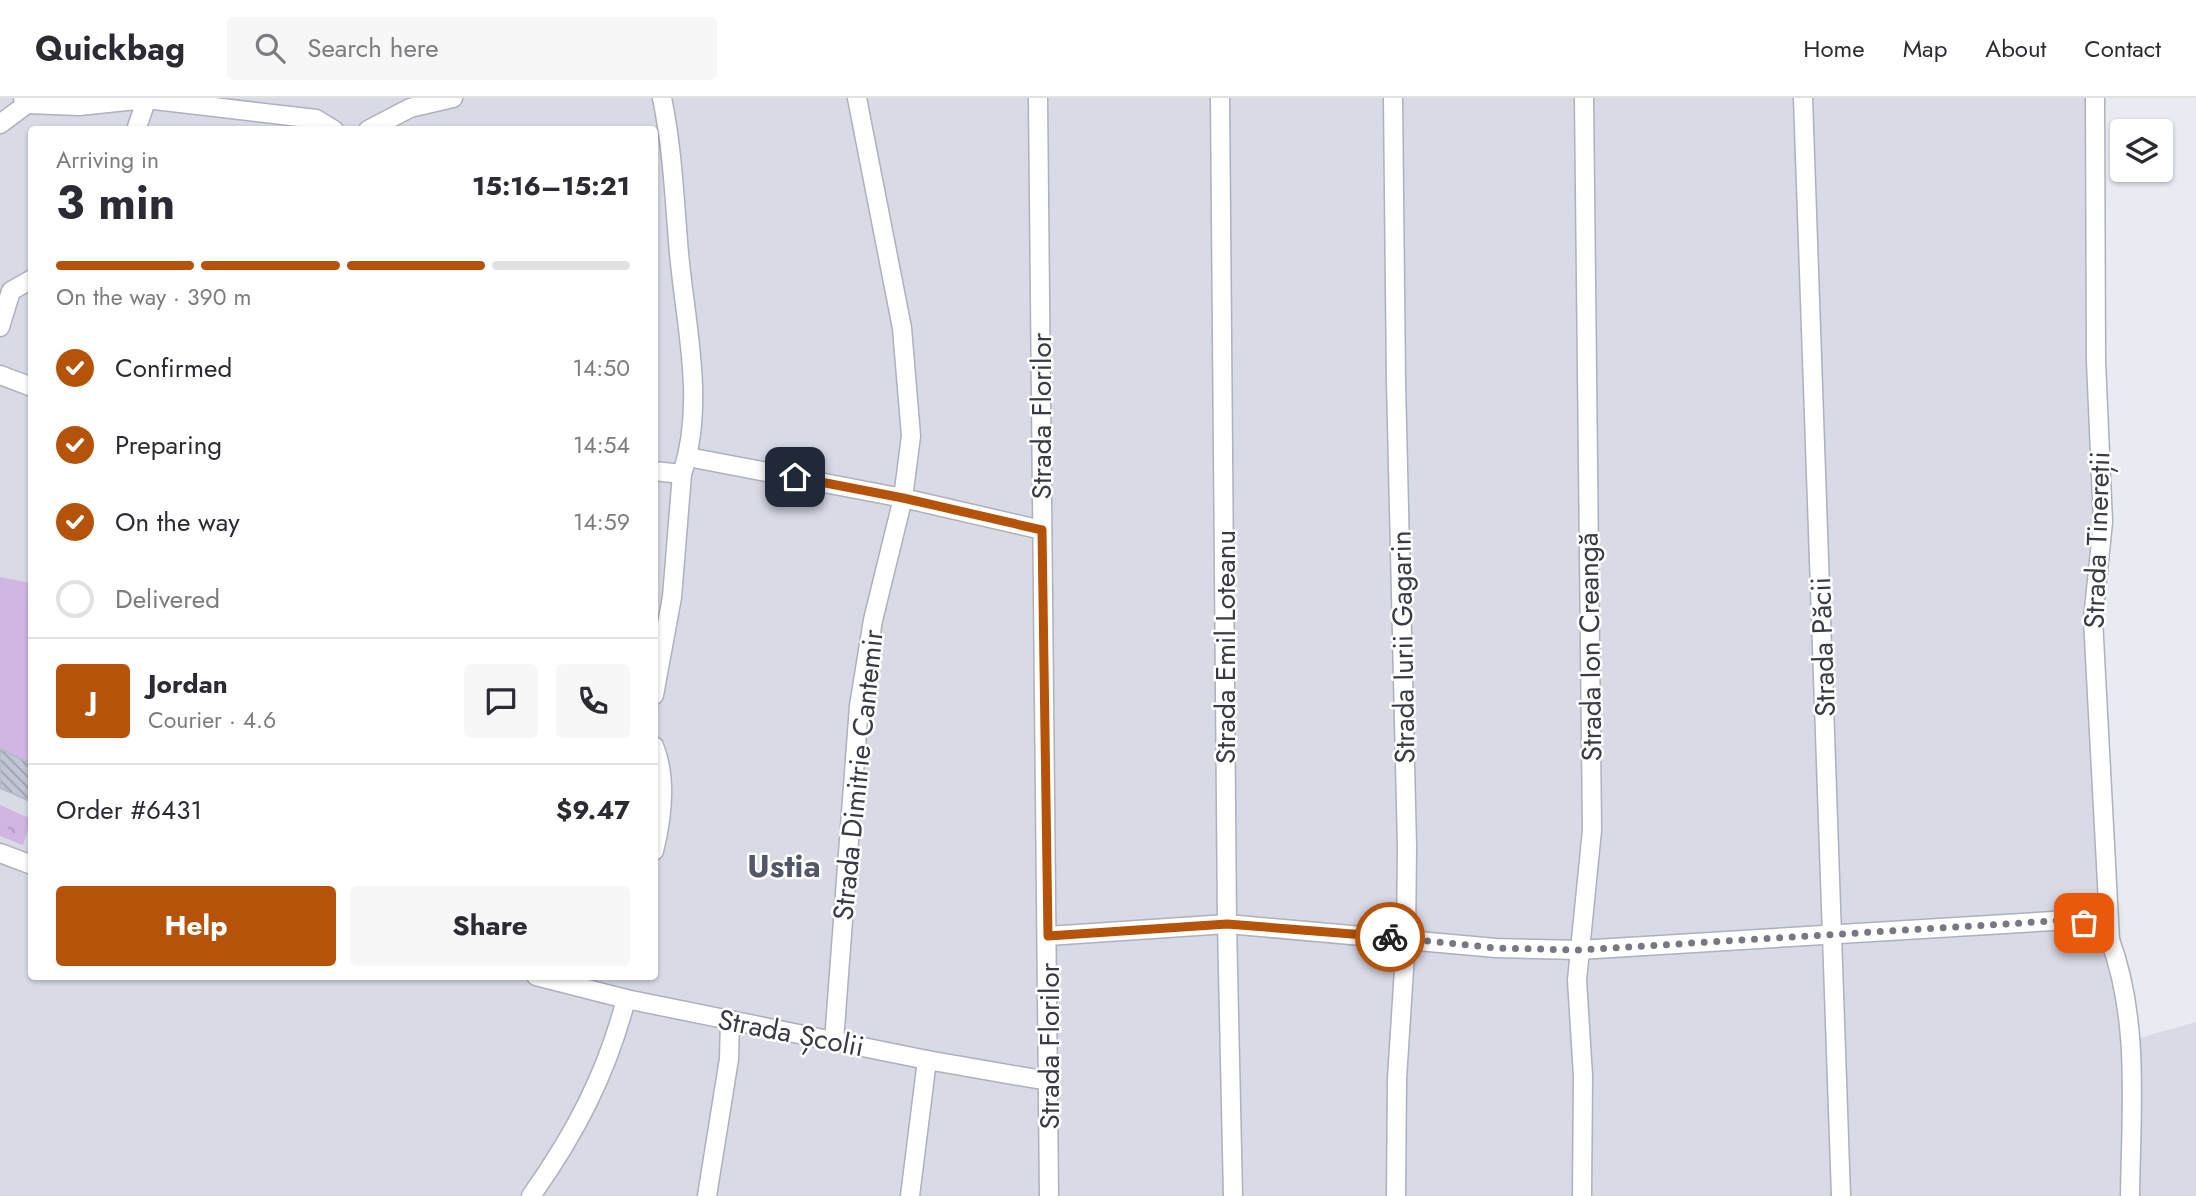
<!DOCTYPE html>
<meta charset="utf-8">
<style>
body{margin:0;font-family:Jost,sans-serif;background:#f7f7f7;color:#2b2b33;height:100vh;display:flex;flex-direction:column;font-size:26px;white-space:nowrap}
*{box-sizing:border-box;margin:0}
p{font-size:23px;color:#7c7c81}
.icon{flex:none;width:38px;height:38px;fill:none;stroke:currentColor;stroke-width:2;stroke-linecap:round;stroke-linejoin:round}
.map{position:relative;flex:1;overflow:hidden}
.drawer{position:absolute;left:28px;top:28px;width:630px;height:854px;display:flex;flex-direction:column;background:#fff;border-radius:7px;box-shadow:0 2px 5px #0004}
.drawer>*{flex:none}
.tools{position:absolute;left:2110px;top:21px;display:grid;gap:14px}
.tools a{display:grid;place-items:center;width:63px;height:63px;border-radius:7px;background:#fff;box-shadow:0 2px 5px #0004;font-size:35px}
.pin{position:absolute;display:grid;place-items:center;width:60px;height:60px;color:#fff;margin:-30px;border-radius:14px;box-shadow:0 4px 10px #0006}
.courier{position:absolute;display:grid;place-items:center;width:70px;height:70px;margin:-35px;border:5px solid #b45309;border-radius:50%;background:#fff;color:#222;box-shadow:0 2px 9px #0007}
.head em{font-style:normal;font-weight:700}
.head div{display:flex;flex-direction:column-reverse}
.head{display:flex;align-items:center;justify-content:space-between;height:119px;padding:0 28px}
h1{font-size:46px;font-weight:700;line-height:52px}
.bar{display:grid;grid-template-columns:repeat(4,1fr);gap:10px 7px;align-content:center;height:84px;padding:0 28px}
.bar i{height:9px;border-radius:5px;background:#e1e1e2}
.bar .current{background:#b45309}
.bar p{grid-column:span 4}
.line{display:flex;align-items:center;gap:18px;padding:0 28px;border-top:2px solid #e1e1e2}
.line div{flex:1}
.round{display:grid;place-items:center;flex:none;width:74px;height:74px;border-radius:7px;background:#f7f7f7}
ol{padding:0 28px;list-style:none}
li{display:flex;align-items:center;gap:21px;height:77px}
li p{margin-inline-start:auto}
li .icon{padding:7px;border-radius:50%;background:#b45309;color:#fff;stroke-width:4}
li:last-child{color:#7c7c81}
li i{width:38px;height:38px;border:4px solid #e1e1e2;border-radius:50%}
.action{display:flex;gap:14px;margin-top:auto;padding:14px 28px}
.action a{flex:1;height:80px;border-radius:7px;background:#b45309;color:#fff;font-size:28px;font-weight:700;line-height:80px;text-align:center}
.action a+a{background:#f7f7f7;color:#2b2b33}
header{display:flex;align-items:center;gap:42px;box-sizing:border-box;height:98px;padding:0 35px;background:#fff;border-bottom:2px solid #e1e1e2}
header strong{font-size:33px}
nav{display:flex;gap:38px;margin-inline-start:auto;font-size:24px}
.search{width:490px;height:63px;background:#f7f7f7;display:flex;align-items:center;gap:18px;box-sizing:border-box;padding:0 24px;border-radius:7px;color:#7c7c81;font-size:26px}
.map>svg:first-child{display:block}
</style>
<header>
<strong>Quickbag</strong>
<div class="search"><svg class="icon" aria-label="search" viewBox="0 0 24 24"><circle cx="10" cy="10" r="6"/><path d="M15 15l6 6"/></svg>Search here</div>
<nav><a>Home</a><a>Map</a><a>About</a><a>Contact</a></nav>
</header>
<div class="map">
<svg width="2196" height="1098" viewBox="0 0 2196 1098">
<defs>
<pattern id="forest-crowns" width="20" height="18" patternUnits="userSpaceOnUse" patternTransform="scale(1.75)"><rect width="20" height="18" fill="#d1b6e3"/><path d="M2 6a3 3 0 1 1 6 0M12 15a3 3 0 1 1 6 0" fill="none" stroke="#ab95ba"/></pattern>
<pattern id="building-back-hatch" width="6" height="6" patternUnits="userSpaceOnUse" patternTransform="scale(1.75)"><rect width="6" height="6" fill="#c0c4d3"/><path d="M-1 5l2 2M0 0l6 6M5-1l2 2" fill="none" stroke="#9da0ad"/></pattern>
</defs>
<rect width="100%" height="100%" fill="#e9ebf3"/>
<path fill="#d8dae6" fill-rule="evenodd" d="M0,0H2097L2098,455L2105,760L2136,941L2196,924V1098H0ZM32,32H654V878H32Z"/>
<g fill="#d1b6e3">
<polygon points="0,479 31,485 31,666 0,651"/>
<polygon points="0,707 31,721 23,747 0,738"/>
</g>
<polygon fill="url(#forest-crowns)" points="0,711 26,727 21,743 12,741 6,734 9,727 0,719"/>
<polygon fill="url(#building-back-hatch)" stroke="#b4bacd" stroke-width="2" points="0,651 32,666 32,704 0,690"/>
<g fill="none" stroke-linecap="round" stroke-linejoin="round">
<defs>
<g id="minor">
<polyline points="23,0 27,6 79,8 146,1 316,21 334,32"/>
<polyline points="1038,0 1049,1098"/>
<polyline points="1220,0 1227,826 1233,1098"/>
<polyline points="1393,0 1396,284 1407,749 1406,840 1397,981 1396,1098"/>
<polyline points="1803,0 1841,1098"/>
<path d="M2095,0L2096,263L2103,424L2093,521L2110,842C2140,923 2131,1012 2130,1098"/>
<polyline points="0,26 27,6"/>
<polyline points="136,32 147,0"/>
<polyline points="368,32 410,10 453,0"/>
<polyline points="0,229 11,193 32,181"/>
<polyline points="0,277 32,289"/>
<polyline points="688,359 903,400 1042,432"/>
<polyline points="654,373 682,376"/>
<path d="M654,597L672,499L682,376C707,301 683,218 678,143C674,94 672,48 662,0"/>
<path d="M654,648C667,680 662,721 654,753"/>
<polyline points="0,755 32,767"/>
<polyline points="1048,838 1227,826 1496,850 1579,852 2070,822 2098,827 2110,842"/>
<polyline points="536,878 626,901 927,962 1048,983"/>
<polyline points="834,943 859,608 873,522 903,400 911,338 902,230 857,0"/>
<path d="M531,1098C575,1036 607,975 626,901"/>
<polyline points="707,1098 729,961 730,922"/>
<polyline points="910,1098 927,962"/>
<polyline points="1582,1098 1583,978 1577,882 1592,732 1584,0"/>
</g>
</defs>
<use href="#minor" stroke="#adb0bd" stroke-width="21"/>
<use href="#minor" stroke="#fff" stroke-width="18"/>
</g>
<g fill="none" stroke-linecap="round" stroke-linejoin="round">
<polyline stroke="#767983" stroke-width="7" stroke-dasharray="0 12.6" points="1390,839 1496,850 1579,852 2070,822 2084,825"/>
<polyline stroke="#b45309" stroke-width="9" points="795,379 903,400 1042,432 1048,838 1227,826 1390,839"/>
</g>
<g text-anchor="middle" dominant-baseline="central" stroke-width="5" stroke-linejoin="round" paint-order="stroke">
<g font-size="28" fill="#383b46" stroke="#fff">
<text transform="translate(1041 318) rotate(-90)">Strada Florilor</text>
<text transform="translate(2097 442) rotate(-88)">Strada Tinereții</text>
<text transform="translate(1225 549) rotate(-90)">Strada Emil Loteanu</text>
<text transform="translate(1403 549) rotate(-91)">Strada Iurii Gagarin</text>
<text transform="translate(1590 549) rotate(-91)">Strada Ion Creangă</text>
<text transform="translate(1823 549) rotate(-92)">Strada Păcii</text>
<text transform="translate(858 677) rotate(-84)">Strada Dimitrie Cantemir</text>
<text transform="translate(791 935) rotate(11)">Strada Școlii</text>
<text transform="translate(1049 948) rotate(-90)">Strada Florilor</text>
</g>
<g font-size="32" font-weight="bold" fill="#515668" stroke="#fff">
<text x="784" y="768">Ustia</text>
</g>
</g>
</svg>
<div class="tools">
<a><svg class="icon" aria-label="layers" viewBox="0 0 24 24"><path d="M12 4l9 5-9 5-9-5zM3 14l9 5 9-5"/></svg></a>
</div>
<div class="pin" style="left:2084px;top:825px;background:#ea580c"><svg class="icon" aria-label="bag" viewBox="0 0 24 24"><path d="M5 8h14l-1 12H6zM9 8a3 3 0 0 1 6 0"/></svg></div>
<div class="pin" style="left:795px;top:379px;background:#1f2937"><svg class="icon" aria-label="home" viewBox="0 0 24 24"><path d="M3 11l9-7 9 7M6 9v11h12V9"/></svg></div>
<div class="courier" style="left:1390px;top:839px"><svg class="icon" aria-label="bike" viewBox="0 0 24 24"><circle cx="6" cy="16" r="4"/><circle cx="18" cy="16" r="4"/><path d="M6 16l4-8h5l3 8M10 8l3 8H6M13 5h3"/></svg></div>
<section class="drawer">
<div class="head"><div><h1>3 min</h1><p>Arriving in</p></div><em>15:16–15:21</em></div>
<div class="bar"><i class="current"></i><i class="current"></i><i class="current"></i><i></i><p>On the way · 390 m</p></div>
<ol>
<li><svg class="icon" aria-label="check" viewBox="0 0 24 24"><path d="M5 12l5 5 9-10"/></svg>Confirmed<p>14:50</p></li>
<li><svg class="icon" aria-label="check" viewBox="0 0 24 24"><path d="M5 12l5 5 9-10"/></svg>Preparing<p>14:54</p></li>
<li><svg class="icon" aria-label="check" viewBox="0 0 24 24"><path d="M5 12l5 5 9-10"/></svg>On the way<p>14:59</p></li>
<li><i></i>Delivered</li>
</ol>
<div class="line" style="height:126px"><b class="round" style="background:#b45309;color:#fff">J</b><div><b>Jordan</b><p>Courier · 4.6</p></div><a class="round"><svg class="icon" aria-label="chat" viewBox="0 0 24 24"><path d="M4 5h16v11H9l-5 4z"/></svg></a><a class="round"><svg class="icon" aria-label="phone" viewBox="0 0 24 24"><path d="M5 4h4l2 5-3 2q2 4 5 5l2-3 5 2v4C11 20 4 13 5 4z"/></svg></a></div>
<div class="line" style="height:91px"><div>Order #6431</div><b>$9.47</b></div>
<div class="action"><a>Help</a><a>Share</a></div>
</section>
</div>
